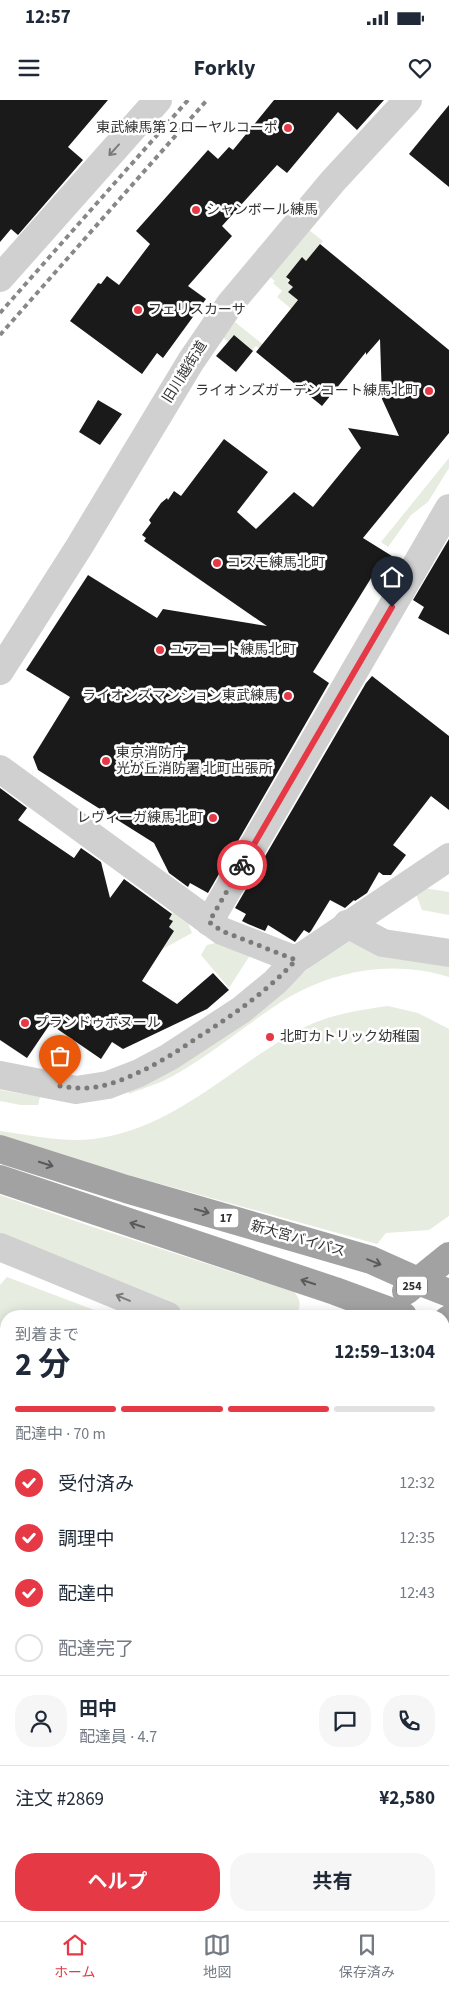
<!DOCTYPE html>
<html lang="ja">
<meta charset="utf-8">
<style>
body{margin:0;font-family:"Source Sans 3","Noto Sans JP",sans-serif;background:#f6f6f7;color:#1f2937;height:100vh;display:flex;flex-direction:column;font-size:19px;white-space:nowrap}
*{box-sizing:border-box;margin:0}
p{font-size:16px;color:#747a83}
.icon{flex:none;width:28px;height:28px;fill:none;stroke:currentColor;stroke-width:2;stroke-linecap:round;stroke-linejoin:round}
.map{position:relative;flex:1;overflow:hidden}
.details{position:absolute;left:0px;top:1210px;width:450px;height:611px;display:flex;flex-direction:column;background:#fff;border-radius:20px 20px 0 0;box-shadow:0 2px 12px #0003}
.details>*{flex:none}
.pin{position:absolute;display:grid;place-items:center;width:42px;height:42px;color:#fff;margin:-51px -21px;border-radius:50% 50% 50% 0;rotate:-45deg;box-shadow:0 0 5px #0007}
.pin .icon{rotate:45deg}
.courier{position:absolute;display:grid;place-items:center;width:50px;height:50px;margin:-25px;border:4px solid #e63946;border-radius:50%;background:#fff;color:#222;box-shadow:0 1px 6px #0007}
.headline em{font-style:normal;font-weight:700}
.headline div{display:flex;flex-direction:column-reverse}
.headline{display:flex;align-items:center;justify-content:space-between;height:85px;padding:0 15px}
h1{font-size:32px;font-weight:700;line-height:38px}
.bar{display:grid;grid-template-columns:repeat(4,1fr);gap:8px 5px;align-content:center;height:60px;padding:0 15px}
.bar i{height:6px;border-radius:4px;background:#e0e1e3}
.bar .active{background:#e63946}
.bar p{grid-column:span 4}
.line{display:flex;align-items:center;gap:12px;padding:0 15px;border-top:1px solid #e0e1e3}
.line div{flex:1}
.round{display:grid;place-items:center;flex:none;width:52px;height:52px;border-radius:20px;background:#f6f6f7}
ol{padding:0 15px;list-style:none}
li{display:flex;align-items:center;gap:15px;height:55px}
li p{margin-inline-start:auto}
li .icon{padding:5px;border-radius:50%;background:#e63946;color:#fff;stroke-width:4}
li:last-child{color:#747a83}
li i{width:28px;height:28px;border:2px solid #e0e1e3;border-radius:50%}
.primary-button{display:flex;gap:10px;margin-top:auto;padding:10px 15px}
.primary-button a{flex:1;height:58px;border-radius:20px;background:#e63946;color:#fff;font-size:20px;font-weight:700;line-height:58px;text-align:center}
.primary-button a+a{background:#f6f6f7;color:#1f2937}
.status{display:flex;justify-content:space-between;align-items:center;height:35px;padding:0 25px;background:#fff;direction:ltr}
.status svg{height:14px;fill:currentColor}
header{display:flex;justify-content:space-between;align-items:center;height:65px;padding:0 15px;background:#fff;font-size:22px;font-weight:700}
.tabs{display:flex;justify-content:space-around;align-items:center;height:70px;border-top:1px solid #e0e1e3;background:#fff;font-size:14px;color:#747a83}
.tabs a{display:grid;justify-items:center;gap:2px}
.tabs .active{color:#e63946}
.map>svg:first-child{display:block}
</style>
<div class="status"><b>12:57</b><svg viewBox="0 0 49 12"><path d="M0 12V9h3v3zM5 12V6h3v6zM10 12V3h3v9zM15 12V0h3v12zM26 1h20v11H26zM47 4h2v5h-2z"/></svg></div>
<header><svg class="icon" aria-label="menu" viewBox="0 0 24 24"><path d="M4 6h16M4 12h16M4 18h16"/></svg>Forkly<svg class="icon" aria-label="heart" viewBox="0 0 24 24"><path d="M12 20l-8-8c-3-5 5-10 8-4 3-6 11-1 8 4z"/></svg></header>
<div class="map">
<svg width="449" height="1821" viewBox="0 0 449 1821">
<rect width="100%" height="100%" fill="#fff"/>
<g fill="#e6ecdf">
<polygon points="309,130 323,141 306,161 302,157 286,177 293,187 289,191 302,203 294,211 277,197 282,191 273,183 275,181 270,177"/>
<polygon points="235,222 276,255 273,259 256,246 252,250 234,235 228,242 223,237"/>
<polygon points="449,358 449,368 428,402 411,415 388,447 381,442"/>
<polygon points="424,788 449,792 449,815 422,810 416,794"/>
<polygon points="175,809 185,816 192,833 155,853 164,847 174,831 169,827 173,821 169,819"/>
<path d="M349,840L449,862V877C388,858 324,872 272,908C235,933 200,963 161,982C150,986 139,990 129,994L128,987L296,879L337,845Z"/>
<polygon points="224,841 252,852 229,888 201,855 207,845"/>
<path d="M388,906L418,913L449,929V1116L429,1130L386,1133L377,1144L60,1056L0,1035V1031C30,1035 64,1043 94,1039C178,1028 235,962 307,926C333,914 360,910 388,906Z"/>
<polygon points="0,990 40,997 38,1005 21,1005 0,1001"/>
<path d="M0,1095L87,1125L294,1192C302,1201 300,1205 297,1216H197L0,1136Z"/>
<polygon points="7,1177 110,1216 6,1216 6,1230 0,1229 0,1185"/>
<polygon points="0,1263 6,1268 6,1334 0,1331"/>
<polygon points="449,1275 449,1559 444,1556 444,1278"/>
</g>
<g fill="#1a1a1a">
<polygon points="0,0 108,0 68,47 83,60 18,135 11,129 0,142"/>
<polygon points="274,0 384,0 357,30 338,12 287,73 277,65 222,126 232,136 188,186 206,199 163,258 157,253 142,274 70,221 98,183 101,184 107,176 119,185 150,144 136,131 208,50 218,59 229,47 233,50"/>
<polygon points="449,5 449,87 409,54"/>
<polygon points="320,144 449,250 449,333 363,438 400,461 387,484 373,475 313,572 329,583 208,793 190,783 188,787 169,773 154,743 38,670 33,657 70,597 26,570 88,475 157,518 163,509 267,526 144,441 146,438 142,435 151,423 149,420 161,403 167,398 168,400 174,391 181,396 224,339 268,372 237,412 256,429 294,392 313,407 361,348 348,328 399,336 382,299 380,239 366,255 366,252 322,306 256,252 298,200 288,192 293,187 288,183 290,180 286,177 302,157 306,161"/>
<polygon points="234,235 253,251 236,272 216,256"/>
<polygon points="98,300 122,314 100,345 79,332"/>
<polygon points="449,439 449,535 418,518 424,507 413,500"/>
<polygon points="372,576 449,636 449,710 431,696 393,745 406,755 391,775 383,775 379,772 367,793 355,801 354,800 345,808 330,800 311,831 309,833 304,830 295,842 268,825 265,831 248,824 242,821 246,814 235,808 366,583"/>
<polygon points="0,688 27,708 18,720 74,758 81,748 101,762 110,798 124,779 172,814 169,819 173,821 169,827 174,831 142,881 177,904 213,873 229,890 207,909 123,949 112,942 101,959 50,924 27,958 0,940"/>
</g>
<g fill="none" stroke-linecap="round" stroke-linejoin="round">
<g stroke="#d0d0d0" stroke-width="28">
<polyline points="0,178 158,0"/>
<polyline points="0,669 222,831 296,860"/>
<polyline points="209,822 449,408"/>
<polyline points="347,824 383,843 449,853"/>
<polyline points="0,975 76,990 108,985 139,973 169,957 241,910 275,882 296,860 449,757"/>
<polyline points="0,1147 168,1216"/>
<polyline points="0,1252 6,1257"/>
<polyline points="444,1569 449,1573"/>
<polyline points="444,1653 449,1657"/>
<polyline points="447,1821 449,1818"/>
</g>
<polyline stroke="#d0d0d0" stroke-width="28" points="0,571 79,447 191,261 230,204 333,81 408,0"/>
<g stroke="#a2a2a2" stroke-width="28">
<polyline points="0,1049 126,1089 371,1160 418,1181 449,1193"/>
<polyline points="0,1079 335,1191 403,1216"/>
<polyline points="406,1191 449,1156"/>
<polyline points="444,1223 449,1219"/>
<polyline points="0,1500 6,1495"/>
<polyline points="0,1544 6,1539"/>
</g>
<g stroke="#888" stroke-width="4" stroke-dasharray="5 4" stroke-linecap="butt">
<polyline points="0,213 188,0"/>
<polyline points="0,235 207,0"/>
</g>
</g>
<defs><path id="oneway-shaft" d="M-6 0H5M1.5-3L5.5 0L1.5 3" fill="none" stroke-width="1.6" stroke-linecap="round" stroke-linejoin="round" transform="scale(1.25)"/></defs>
<g stroke="#7a7a7a">
<use href="#oneway-shaft" transform="translate(114 50) rotate(132)"/>
<use href="#oneway-shaft" transform="translate(123 1198) rotate(-157)"/>
</g>
<g stroke="#5a5a5a">
<use href="#oneway-shaft" transform="translate(46 1064) rotate(18)"/>
<use href="#oneway-shaft" transform="translate(202 1111) rotate(16)"/>
<use href="#oneway-shaft" transform="translate(137 1125) rotate(-162)"/>
<use href="#oneway-shaft" transform="translate(374 1162) rotate(22)"/>
<use href="#oneway-shaft" transform="translate(308 1182) rotate(-162)"/>
</g>
<g fill="none" stroke-linecap="round" stroke-linejoin="round">
<path stroke="#7a7a7a" stroke-width="5" stroke-dasharray="0 9" d="M60,986C76,989 93,989 109,984C142,974 172,955 200,936C236,913 267,891 296,860L222,831L209,822L242,765"/>
<polyline stroke="#e63946" stroke-width="6" points="242,765 392,507"/>
</g>
<g fill="#e63946" stroke="#fff" stroke-width="2">
<circle cx="288" cy="28" r="5"/>
<circle cx="196" cy="110" r="5"/>
<circle cx="138" cy="210" r="5"/>
<circle cx="429" cy="291" r="5"/>
<circle cx="217" cy="463" r="5"/>
<circle cx="160" cy="550" r="5"/>
<circle cx="288" cy="596" r="5"/>
<circle cx="106" cy="661" r="5"/>
<circle cx="213" cy="718" r="5"/>
<circle cx="25" cy="923" r="5"/>
<circle cx="270" cy="937" r="5"/>
</g>
<g text-anchor="middle" dominant-baseline="central" stroke-width="5" stroke-linejoin="round" paint-order="stroke">
<g fill="#fff" stroke="#707070" stroke-width="1">
<rect x="213.5" y="1108.5" width="25" height="19" rx="4"/>
<rect x="397" y="1176.5" width="30" height="19" rx="4"/>
</g>
<g font-size="12" font-weight="bold" fill="#333">
<text x="226" y="1118">17</text>
<text x="412" y="1186">254</text>
</g>
<g font-size="14" fill="#333" stroke="#fff" text-anchor="start">
<text x="278" y="28" text-anchor="end">東武練馬第２ローヤルコーポ</text>
<text x="206" y="110">シャンボール練馬</text>
<text x="148" y="210">フェリスカーサ</text>
<text x="419" y="291" text-anchor="end">ライオンズガーデンコート練馬北町</text>
<text x="227" y="463">コスモ練馬北町</text>
<text x="170" y="550">ユアコート練馬北町</text>
<text x="278" y="596" text-anchor="end">ライオンズマンション東武練馬</text>
<text x="116" y="653">東京消防庁<tspan x="116" dy="16">光が丘消防署 北町出張所</tspan></text>
<text x="203" y="718" text-anchor="end">レヴィーガ練馬北町</text>
<text x="35" y="923">プランドゥボヌール</text>
<text x="280" y="937">北町カトリック幼稚園</text>
</g>
<g font-size="14" fill="#333" stroke="#fff">
<text transform="translate(185 272) rotate(-58)">旧川越街道</text>
<text transform="translate(298 1139) rotate(16)">新大宮バイパス</text>
</g>
</g>
</svg>
<div class="pin" style="left:60px;top:986px;background:#ea580c"><svg class="icon" aria-label="bag" viewBox="0 0 24 24"><path d="M5 8h14l-1 12H6zM9 8a3 3 0 0 1 6 0"/></svg></div>
<div class="pin" style="left:392px;top:507px;background:#1f2937"><svg class="icon" aria-label="home" viewBox="0 0 24 24"><path d="M3 11l9-7 9 7M6 9v11h12V9"/></svg></div>
<div class="courier" style="left:242px;top:765px"><svg class="icon" aria-label="bike" viewBox="0 0 24 24"><circle cx="6" cy="16" r="4"/><circle cx="18" cy="16" r="4"/><path d="M6 16l4-8h5l3 8M10 8l3 8H6M13 5h3"/></svg></div>
<section class="details">
<div class="headline"><div><h1>2 分</h1><p>到着まで</p></div><em>12:59–13:04</em></div>
<div class="bar"><i class="active"></i><i class="active"></i><i class="active"></i><i></i><p>配達中 · 70 m</p></div>
<ol>
<li><svg class="icon" aria-label="check" viewBox="0 0 24 24"><path d="M5 12l5 5 9-10"/></svg>受付済み<p>12:32</p></li>
<li><svg class="icon" aria-label="check" viewBox="0 0 24 24"><path d="M5 12l5 5 9-10"/></svg>調理中<p>12:35</p></li>
<li><svg class="icon" aria-label="check" viewBox="0 0 24 24"><path d="M5 12l5 5 9-10"/></svg>配達中<p>12:43</p></li>
<li><i></i>配達完了</li>
</ol>
<div class="line" style="height:90px"><a class="round"><svg class="icon" aria-label="person" viewBox="0 0 24 24"><circle cx="12" cy="8" r="4"/><path d="M4 21q1-7 8-7t8 7"/></svg></a><div><b>田中</b><p>配達員 · 4.7</p></div><a class="round"><svg class="icon" aria-label="chat" viewBox="0 0 24 24"><path d="M4 5h16v11H9l-5 4z"/></svg></a><a class="round"><svg class="icon" aria-label="phone" viewBox="0 0 24 24"><path d="M5 4h4l2 5-3 2q2 4 5 5l2-3 5 2v4C11 20 4 13 5 4z"/></svg></a></div>
<div class="line" style="height:65px"><div>注文 #2869</div><b>¥2,580</b></div>
<div class="primary-button"><a>ヘルプ</a><a>共有</a></div>
</section>
</div>
<nav class="tabs">
<a class="active"><svg class="icon" aria-label="home" viewBox="0 0 24 24"><path d="M3 11l9-7 9 7M6 9v11h12V9"/></svg>ホーム</a>
<a><svg class="icon" aria-label="map" viewBox="0 0 24 24"><path d="M3 6l6-2 6 2 6-2v14l-6 2-6-2-6 2zM9 4v14M15 6v14"/></svg>地図</a>
<a><svg class="icon" aria-label="saved" viewBox="0 0 24 24"><path d="M7 4h10v16l-5-4-5 4z"/></svg>保存済み</a>
</nav>
